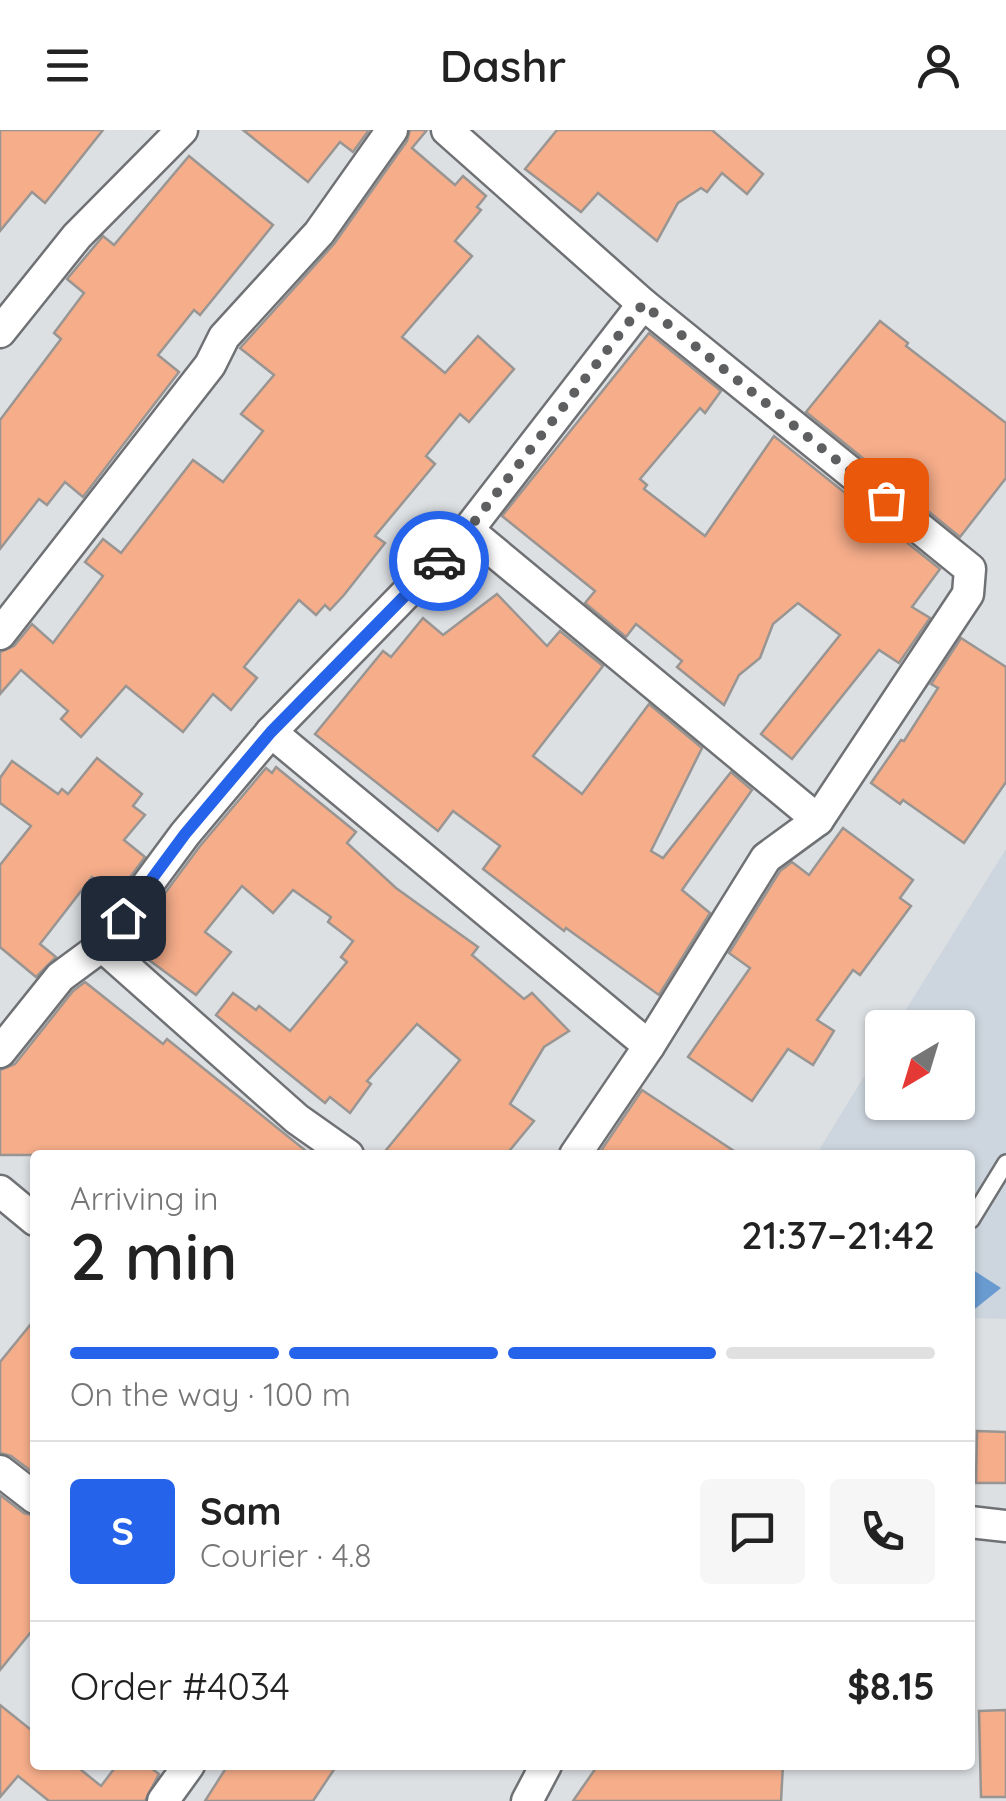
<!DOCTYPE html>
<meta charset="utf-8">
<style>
body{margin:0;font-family:Quicksand,sans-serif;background:#f6f6f6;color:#222;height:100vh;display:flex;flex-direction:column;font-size:38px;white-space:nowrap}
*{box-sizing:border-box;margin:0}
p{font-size:32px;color:#767676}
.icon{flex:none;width:55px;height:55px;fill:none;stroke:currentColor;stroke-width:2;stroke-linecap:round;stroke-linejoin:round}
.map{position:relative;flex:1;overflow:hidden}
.side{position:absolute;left:30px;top:1020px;width:945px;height:620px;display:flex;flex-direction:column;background:#fff;border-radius:10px;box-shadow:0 2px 8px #0004}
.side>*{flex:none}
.needle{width:65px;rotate:218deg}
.controls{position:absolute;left:865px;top:880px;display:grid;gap:20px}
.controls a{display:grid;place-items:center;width:110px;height:110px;border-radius:10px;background:#fff;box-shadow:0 2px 8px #0004;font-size:50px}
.pin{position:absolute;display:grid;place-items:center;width:85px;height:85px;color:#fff;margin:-42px;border-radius:20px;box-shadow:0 5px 15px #0006}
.courier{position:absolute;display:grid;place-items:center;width:100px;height:100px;margin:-50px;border:8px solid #2563eb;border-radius:50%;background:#fff;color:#222;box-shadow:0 2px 12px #0007}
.summary em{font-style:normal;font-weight:600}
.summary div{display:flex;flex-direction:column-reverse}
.summary{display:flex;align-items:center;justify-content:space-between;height:170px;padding:0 40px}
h1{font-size:65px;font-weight:600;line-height:75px}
.bar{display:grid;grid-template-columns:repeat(4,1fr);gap:15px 10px;align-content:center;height:120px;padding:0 40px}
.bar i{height:12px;border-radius:8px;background:#e0e0e0}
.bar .selected{background:#2563eb}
.bar p{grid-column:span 4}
.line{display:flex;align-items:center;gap:25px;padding:0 40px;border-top:2px solid #e0e0e0}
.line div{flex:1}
.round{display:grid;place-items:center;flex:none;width:105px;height:105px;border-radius:10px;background:#f6f6f6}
header{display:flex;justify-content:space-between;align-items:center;height:130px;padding:0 40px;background:#fff;font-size:45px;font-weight:600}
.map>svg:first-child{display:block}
</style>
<header><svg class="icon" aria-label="menu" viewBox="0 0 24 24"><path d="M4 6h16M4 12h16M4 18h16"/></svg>Dashr<svg class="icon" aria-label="person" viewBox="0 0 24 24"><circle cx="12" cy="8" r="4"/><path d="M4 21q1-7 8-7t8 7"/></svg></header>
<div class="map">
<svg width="1006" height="1671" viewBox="0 0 1006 1671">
<rect width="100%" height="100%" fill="#dde0e3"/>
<polygon fill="#cdd5de" points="1006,719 1006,1189 970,1188 970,1025 816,1025 882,917 882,972 958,972 958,898 895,897"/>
<polygon fill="#699bd1" points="970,1138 1001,1158 971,1182 970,1182"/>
<g fill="#f5ad8a" stroke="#999593" stroke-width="2.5">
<polygon points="0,0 103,0 45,73 32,62 0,101"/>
<polygon points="243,0 369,0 353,22 340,12 308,52"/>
<polygon points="410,0 427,0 412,18 455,55 463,46 486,66 477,77 481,80 455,111 472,126 402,207 445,243 478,206 514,239 469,292 460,284 426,326 435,334 375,406 385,413 344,465 330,480 325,475 316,485 299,470 244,537 257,548 231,580 213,564 183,602 126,556 81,607 61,589 68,581 21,540 0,564 0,522 14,516 32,494 53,513 103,446 85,432 103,409 121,423 193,330 223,352 263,301 241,284 274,245 240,218 334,114 407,11"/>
<polygon points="557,0 712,0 763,44 747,64 722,43 707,62 701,58 678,73 657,111 598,63 581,82 525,39"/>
<polygon points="189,26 273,95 200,185 194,180 158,225 179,242 83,367 65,352 47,375 39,369 0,419 0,290 61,209 54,203 84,163 67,149 103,106 114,115"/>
<polygon points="880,191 908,213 906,216 1006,293 1006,348 960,407 806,282"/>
<polygon points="649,203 721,261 705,283 700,278 640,349 647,355 644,359 705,406 774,306 940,439 912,477 930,488 899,533 879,520 792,629 761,604 840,505 798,473 773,494 760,528 739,545 724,575 677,537 682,531 636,494 626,507 585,473 595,461 502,386"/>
<polygon points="497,464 547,516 560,501 603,536 533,626 582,664 649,574 702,618 651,721 663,728 731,642 752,660 682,760 710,783 659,865 566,798 564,801 483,739 500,716 453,681 438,701 315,604 383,521 391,527 423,488 443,505"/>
<polygon points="961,508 1006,537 1006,652 964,713 903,670 900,674 871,653 901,610 904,611 938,558 931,554"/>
<polygon points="97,628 142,664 133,676 145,685 124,710 145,727 116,766 92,747 40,814 56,827 36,847 0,817 0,735 31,696 0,673 0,648 12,631 58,664 62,659 68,664"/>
<polygon points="276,637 356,702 347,713 396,758 478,817 472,825 524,869 532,863 569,901 544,917 510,974 534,991 506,1025 382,1025 460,930 417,894 367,951 371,954 350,983 330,967 325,973 216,885 233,863 256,880 259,876 290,901 347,832 341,827 353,811 328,792 331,787 293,760 273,783 242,756 205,802 231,822 196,865 133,818 151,795 145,790 200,716 266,638 272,643"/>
<polygon points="843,698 913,750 900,768 911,776 860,845 853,840 817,890 834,901 813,935 788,919 752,971 688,927 750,838 729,823 780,741 792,732 809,745"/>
<polygon points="85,852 163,914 167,909 311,1025 0,1025 0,940 15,934 73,861"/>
<polygon points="642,960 740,1025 598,1025"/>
<polygon points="35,1189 35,1344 11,1326 0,1323 0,1232"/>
<polygon points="977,1301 1006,1302 1006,1353 976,1353"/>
<polygon points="0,1365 24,1383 35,1386 35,1497 0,1540"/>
<polygon points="0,1575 35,1603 35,1635 75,1635 101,1656 117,1635 147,1635 159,1644 145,1671 49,1671 18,1646 0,1667"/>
<polygon points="1006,1580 1006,1667 981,1667 979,1581"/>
<polygon points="228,1635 337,1635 313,1671 205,1671"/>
<polygon points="598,1635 783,1635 781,1671 573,1671"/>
</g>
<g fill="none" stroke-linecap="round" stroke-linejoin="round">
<defs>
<polyline id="service" points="971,1090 1006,1033"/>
<g id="minor">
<polyline points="447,0 643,174 970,439 968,464 818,690 766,728 649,916 575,1025"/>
<polyline points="0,202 77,106 182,0"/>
<polyline points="468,400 818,690"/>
<polyline points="0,504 210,235 224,207 319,103 392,0"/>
<polyline points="271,602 649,916"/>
<polyline points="102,816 297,989 348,1025"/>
<polyline points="0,922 60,847 102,816 185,704 271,602 468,400 643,174"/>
<polyline points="0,1061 35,1090"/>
<polyline points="0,1341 35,1368"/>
<polyline points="970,1392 1006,1396"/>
<polyline points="163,1671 189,1635"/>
<polyline points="527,1671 546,1635"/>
</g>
</defs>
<use href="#service" stroke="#6f7174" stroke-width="20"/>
<use href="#minor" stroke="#6f7174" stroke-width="35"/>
<use href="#service" stroke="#fff" stroke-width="15"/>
<use href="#minor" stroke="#fff" stroke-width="30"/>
</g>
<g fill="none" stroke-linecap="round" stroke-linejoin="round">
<polyline stroke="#5e5f61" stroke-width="10" stroke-dasharray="0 18" points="439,431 468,400 643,174 886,370"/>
<polyline stroke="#2563eb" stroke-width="12" points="123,788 185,704 271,602 439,431"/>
</g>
</svg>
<div class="controls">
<a><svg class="needle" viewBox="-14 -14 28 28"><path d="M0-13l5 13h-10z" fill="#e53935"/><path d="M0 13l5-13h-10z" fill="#767676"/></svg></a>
</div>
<div class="pin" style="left:886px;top:370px;background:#ea580c"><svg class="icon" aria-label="bag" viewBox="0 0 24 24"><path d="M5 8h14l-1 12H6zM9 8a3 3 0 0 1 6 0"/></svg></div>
<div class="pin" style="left:123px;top:788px;background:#1f2937"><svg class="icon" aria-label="home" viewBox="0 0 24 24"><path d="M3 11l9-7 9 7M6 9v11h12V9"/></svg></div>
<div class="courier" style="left:439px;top:431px"><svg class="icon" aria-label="car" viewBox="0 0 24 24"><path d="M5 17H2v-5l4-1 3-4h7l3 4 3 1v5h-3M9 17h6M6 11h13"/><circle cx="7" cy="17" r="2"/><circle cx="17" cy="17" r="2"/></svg></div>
<section class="side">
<div class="summary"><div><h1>2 min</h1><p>Arriving in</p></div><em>21:37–21:42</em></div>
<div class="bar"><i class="selected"></i><i class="selected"></i><i class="selected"></i><i></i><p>On the way · 100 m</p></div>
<div class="line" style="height:180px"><b class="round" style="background:#2563eb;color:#fff">S</b><div><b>Sam</b><p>Courier · 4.8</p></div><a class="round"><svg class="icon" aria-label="chat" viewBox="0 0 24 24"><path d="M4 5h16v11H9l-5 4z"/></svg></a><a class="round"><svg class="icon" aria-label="phone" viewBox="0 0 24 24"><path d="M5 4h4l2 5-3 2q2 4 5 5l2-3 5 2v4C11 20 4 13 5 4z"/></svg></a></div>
<div class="line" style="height:130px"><div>Order #4034</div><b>$8.15</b></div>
</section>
</div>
